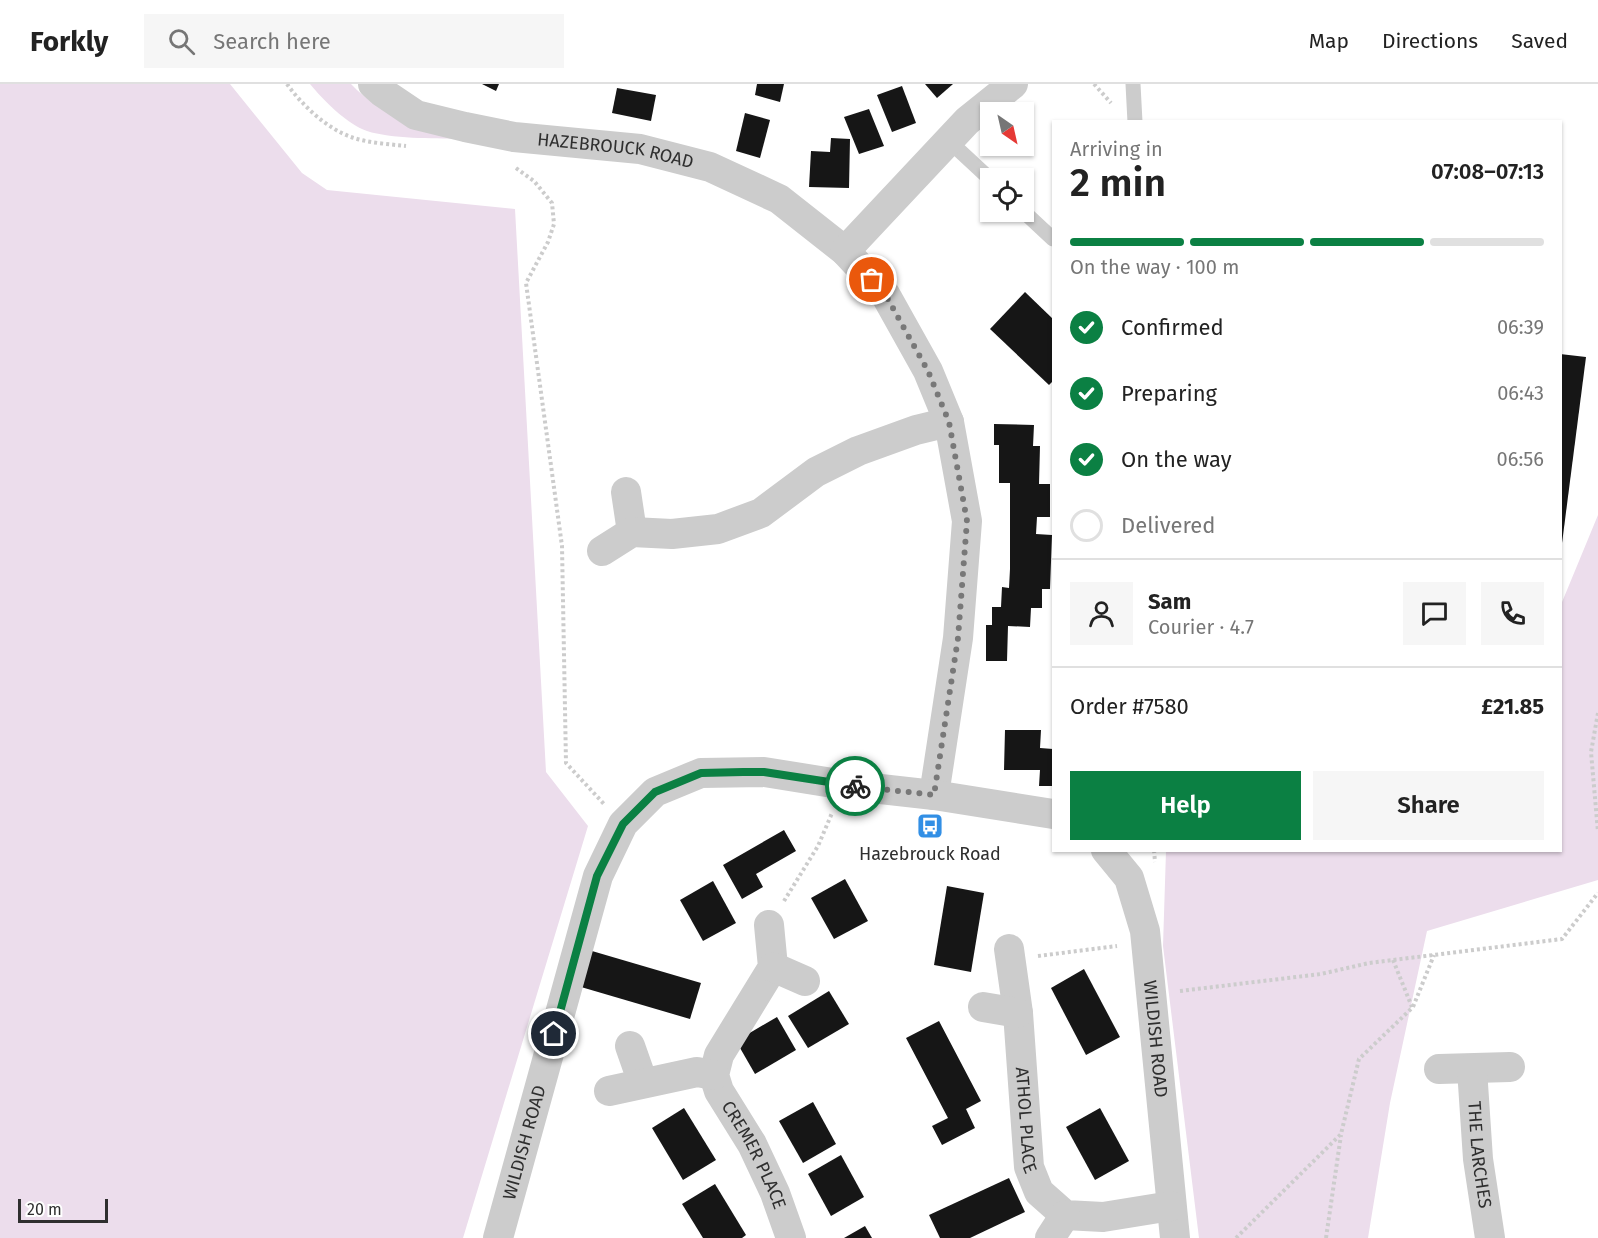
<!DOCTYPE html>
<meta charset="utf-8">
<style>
body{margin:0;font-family:"Fira Sans",sans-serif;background:#f6f6f6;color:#222;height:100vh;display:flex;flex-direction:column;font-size:22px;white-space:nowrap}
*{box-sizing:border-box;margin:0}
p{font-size:20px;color:#767676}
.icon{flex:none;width:33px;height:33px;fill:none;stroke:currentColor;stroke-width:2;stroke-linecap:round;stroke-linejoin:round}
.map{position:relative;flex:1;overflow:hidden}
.drawer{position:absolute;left:1052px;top:36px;width:510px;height:732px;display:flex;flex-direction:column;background:#fff;border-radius:0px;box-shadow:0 2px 4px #0004}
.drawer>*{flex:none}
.needle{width:39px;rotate:146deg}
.fabs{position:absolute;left:980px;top:18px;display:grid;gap:12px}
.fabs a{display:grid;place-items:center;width:54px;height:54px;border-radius:0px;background:#fff;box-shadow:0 2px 4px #0004;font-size:30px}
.scale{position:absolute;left:18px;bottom:15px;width:90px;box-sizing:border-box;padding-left:6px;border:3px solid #2f2f2f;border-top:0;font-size:16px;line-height:21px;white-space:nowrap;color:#2f2f2f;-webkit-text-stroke:4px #fff;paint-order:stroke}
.pin{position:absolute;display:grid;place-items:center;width:51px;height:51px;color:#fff;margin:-26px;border:3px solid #fff;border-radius:50%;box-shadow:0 2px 6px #0007}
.courier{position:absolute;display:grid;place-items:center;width:60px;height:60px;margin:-30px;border:4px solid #0b8043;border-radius:50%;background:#fff;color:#222;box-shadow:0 2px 8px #0007}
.overview em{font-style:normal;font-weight:600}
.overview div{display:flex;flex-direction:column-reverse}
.overview{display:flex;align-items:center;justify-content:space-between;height:102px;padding:0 18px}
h1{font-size:39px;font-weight:600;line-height:45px}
.bar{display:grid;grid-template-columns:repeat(4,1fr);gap:9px 6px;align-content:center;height:72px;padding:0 18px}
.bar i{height:8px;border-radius:4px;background:#e0e0e0}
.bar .selected{background:#0b8043}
.bar p{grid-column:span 4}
.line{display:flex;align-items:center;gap:15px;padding:0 18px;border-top:2px solid #e0e0e0}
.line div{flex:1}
.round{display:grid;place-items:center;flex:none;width:63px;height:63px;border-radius:0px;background:#f6f6f6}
ol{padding:0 18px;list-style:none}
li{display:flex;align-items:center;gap:18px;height:66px}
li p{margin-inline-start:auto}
li .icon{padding:6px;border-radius:50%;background:#0b8043;color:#fff;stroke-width:4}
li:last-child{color:#767676}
li i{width:33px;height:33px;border:3px solid #e0e0e0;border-radius:50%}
.primary-button{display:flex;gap:12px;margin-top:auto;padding:12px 18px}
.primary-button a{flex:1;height:69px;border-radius:0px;background:#0b8043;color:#fff;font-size:24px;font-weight:600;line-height:69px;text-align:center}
.primary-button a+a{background:#f6f6f6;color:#222}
header{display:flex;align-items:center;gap:36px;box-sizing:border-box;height:84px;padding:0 30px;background:#fff;border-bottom:2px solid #e0e0e0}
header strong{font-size:28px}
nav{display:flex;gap:33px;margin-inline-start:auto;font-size:21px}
.search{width:420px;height:54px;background:#f6f6f6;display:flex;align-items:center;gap:15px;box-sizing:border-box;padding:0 21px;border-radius:0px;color:#767676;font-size:22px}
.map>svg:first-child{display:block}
</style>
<header>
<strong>Forkly</strong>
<div class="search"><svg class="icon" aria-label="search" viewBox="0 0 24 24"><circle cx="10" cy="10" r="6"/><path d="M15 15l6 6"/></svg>Search here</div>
<nav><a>Map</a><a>Directions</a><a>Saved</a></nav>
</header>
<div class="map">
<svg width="1598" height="1154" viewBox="0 0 1598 1154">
<rect width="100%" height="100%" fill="#fff"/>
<g fill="#ecddec">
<polygon points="0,0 230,0 302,89 327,106 515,125 546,688 588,742 463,1154 0,1154"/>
<path d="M310,0H351C379,30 421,41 459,55C433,54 391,55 367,47C347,40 323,16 310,0Z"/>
<polygon points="1598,431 1598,796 1427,847 1390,1019 1368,1154 1199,1154 1163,862 1166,767 1560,766 1560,523"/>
</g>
<g fill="#161616">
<polygon points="482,0 499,0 496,7"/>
<polygon points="757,0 784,0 780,18 755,11"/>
<polygon points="925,0 953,0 937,14"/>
<polygon points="902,2 916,39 892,48 877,11"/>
<polygon points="617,4 656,11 651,37 612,29"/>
<polygon points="869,25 884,62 859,70 844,33"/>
<polygon points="745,29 770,36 760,74 736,67"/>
<polygon points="831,54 850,55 849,104 809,103 811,67 830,68"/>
<polygon points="1025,208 1053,235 1053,297 1049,301 990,245"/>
<polygon points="1560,270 1586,273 1561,467 1560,466"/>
<polygon points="994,340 1034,341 1033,362 1040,362 1039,400 1050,400 1050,433 1037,433 1036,450 1052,451 1050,505 1042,505 1042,524 1031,524 1030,543 1008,542 1007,577 986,577 986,541 992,541 992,523 1001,523 1002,503 1009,504 1010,485 1010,399 999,399 999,361 994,361"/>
<polygon points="1005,646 1041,646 1040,664 1053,665 1053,702 1039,702 1040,686 1004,686"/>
<polygon points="784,746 796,767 756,790 763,803 742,815 723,781"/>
<polygon points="845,795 868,837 834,855 811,814"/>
<polygon points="713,797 736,839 703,857 680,816"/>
<polygon points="947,802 984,809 971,888 934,881"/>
<polygon points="592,867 701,899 690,935 581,903"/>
<polygon points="1084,885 1120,953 1086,971 1051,904"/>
<polygon points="829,907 849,940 808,964 788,932"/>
<polygon points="777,933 796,966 755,990 736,957"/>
<polygon points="939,937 981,1017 966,1025 975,1044 942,1061 932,1042 948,1034 906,954"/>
<polygon points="813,1018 836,1060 803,1079 779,1037"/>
<polygon points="684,1024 716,1076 683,1096 652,1044"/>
<polygon points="1100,1024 1129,1077 1095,1096 1066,1043"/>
<polygon points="841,1071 864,1113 831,1132 808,1090"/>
<polygon points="1009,1094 1025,1128 970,1154 940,1154 929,1131"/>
<polygon points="715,1100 746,1151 742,1154 703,1154 682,1120"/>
<polygon points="865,1142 872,1154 844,1154"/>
</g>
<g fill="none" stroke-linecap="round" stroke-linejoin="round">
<g stroke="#ccc" stroke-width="4" stroke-dasharray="3 3" stroke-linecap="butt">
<path d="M287,0C302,21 326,44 351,53C368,59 388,60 406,62"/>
<polyline points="1094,0 1111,19"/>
<polyline points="516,84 534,97 552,119 554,140 548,158 526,199 562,462 566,679 604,720"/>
<polyline points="1598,629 1591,668 1598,748"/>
<polyline points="1154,766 1155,778"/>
<polyline points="784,817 818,762 832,729"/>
<polyline points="1038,872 1117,862"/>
<polyline points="1393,876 1412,923"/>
<polyline points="1180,907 1321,890 1369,879 1562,855 1598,809"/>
<polyline points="1236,1154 1341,1050 1359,975 1413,923 1434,871"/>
<polyline points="1326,1154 1341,1051"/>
</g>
<g stroke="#ccc" stroke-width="15">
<polyline points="1133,0 1135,38"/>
<polyline points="948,56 990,95"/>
<polyline points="1023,127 1053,155"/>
</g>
<g stroke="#ccc" stroke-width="30">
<path id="s1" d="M373,0L382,8L416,31L465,43L514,53L640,65L710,83L779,115L845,167L885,210L928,287L949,338L967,437L958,554L934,711"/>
<polyline points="845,167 967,37 1013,0"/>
<polyline points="626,408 632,448"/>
<polyline points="602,467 632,448 672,450 718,445 761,429 816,388 858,367 916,346 949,338"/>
<path id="s2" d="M1106,766L1129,794L1145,847L1175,1154"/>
<path id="s3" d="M769,841L773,883L719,971L714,991L719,1007L752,1060L775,1109L791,1154"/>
<path id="s4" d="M1009,865L1018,929L1029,1083L1039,1108L1065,1131L1103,1133L1171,1122"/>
<polyline points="773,883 805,897"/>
<polyline points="983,923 1018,929"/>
<polyline points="630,962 643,999"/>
<polyline points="1439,985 1510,983"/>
<path id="s5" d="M1472,985L1478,1075L1490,1154"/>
<polyline points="609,1007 697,988 714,991"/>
<path id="s6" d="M498,1154L598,792L623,740L655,708L701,689L764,688L845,701L934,711L1053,730"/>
<polyline points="1050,1154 1065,1131"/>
</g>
</g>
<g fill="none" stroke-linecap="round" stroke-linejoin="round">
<polyline stroke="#787878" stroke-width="6" stroke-dasharray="0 10.8" points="855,702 934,711 958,554 967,437 949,338 928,287 885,210 872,196"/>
<polyline stroke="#0b8043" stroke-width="8" points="554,950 597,792 623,740 655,708 701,689 743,688 764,688 855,702"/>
</g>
<defs>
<symbol id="bus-square" viewBox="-11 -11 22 22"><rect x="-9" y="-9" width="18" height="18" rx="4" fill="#328fe5" stroke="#fff"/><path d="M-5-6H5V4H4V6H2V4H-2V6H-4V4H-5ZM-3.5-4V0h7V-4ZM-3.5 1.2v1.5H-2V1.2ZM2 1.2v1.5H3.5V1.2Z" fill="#fff"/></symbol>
</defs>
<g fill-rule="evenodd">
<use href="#bus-square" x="915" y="727" width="30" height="30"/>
</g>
<g text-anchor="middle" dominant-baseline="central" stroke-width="6" stroke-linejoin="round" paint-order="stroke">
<g font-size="18" fill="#2f2f2f" stroke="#fff">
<text stroke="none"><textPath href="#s1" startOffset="256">HAZEBROUCK ROAD</textPath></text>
<text stroke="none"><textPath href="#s2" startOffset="200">WILDISH ROAD</textPath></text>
<text stroke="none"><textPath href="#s4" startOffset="172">ATHOL PLACE</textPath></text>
<text stroke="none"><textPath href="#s6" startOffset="99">WILDISH ROAD</textPath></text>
<text stroke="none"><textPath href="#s5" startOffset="86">THE LARCHES</textPath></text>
<text stroke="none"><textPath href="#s3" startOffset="256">CREMER PLACE</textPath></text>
</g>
<g font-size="18" fill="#2f2f2f" stroke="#fff">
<text x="930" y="770">Hazebrouck Road</text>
</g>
</g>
</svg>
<div class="fabs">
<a><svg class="needle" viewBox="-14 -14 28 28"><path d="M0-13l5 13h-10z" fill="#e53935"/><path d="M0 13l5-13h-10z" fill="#767676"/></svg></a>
<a><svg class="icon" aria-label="locate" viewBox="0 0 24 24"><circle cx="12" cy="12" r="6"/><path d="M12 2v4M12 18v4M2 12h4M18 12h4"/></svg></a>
</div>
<div class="scale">20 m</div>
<div class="pin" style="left:872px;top:196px;background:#ea580c"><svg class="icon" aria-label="bag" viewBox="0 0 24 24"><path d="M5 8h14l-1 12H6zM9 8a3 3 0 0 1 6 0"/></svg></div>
<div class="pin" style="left:554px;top:950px;background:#1f2937"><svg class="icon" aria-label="home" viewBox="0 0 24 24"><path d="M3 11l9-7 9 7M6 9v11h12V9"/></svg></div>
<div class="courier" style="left:855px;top:702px"><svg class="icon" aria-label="bike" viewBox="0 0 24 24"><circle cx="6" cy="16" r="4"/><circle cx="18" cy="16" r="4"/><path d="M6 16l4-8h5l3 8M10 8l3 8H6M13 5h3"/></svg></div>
<section class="drawer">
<div class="overview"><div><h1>2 min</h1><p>Arriving in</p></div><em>07:08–07:13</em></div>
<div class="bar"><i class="selected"></i><i class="selected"></i><i class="selected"></i><i></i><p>On the way · 100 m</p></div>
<ol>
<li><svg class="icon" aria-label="check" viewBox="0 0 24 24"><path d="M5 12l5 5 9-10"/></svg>Confirmed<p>06:39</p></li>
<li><svg class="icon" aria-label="check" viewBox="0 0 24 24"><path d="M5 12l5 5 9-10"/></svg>Preparing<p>06:43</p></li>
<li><svg class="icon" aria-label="check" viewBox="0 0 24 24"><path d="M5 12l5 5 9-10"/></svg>On the way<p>06:56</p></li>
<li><i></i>Delivered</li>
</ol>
<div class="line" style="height:108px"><a class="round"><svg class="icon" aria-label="person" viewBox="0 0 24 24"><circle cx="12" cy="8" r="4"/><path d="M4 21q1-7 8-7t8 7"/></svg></a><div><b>Sam</b><p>Courier · 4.7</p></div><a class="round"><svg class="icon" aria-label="chat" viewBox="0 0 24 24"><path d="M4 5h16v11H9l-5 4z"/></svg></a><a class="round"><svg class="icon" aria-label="phone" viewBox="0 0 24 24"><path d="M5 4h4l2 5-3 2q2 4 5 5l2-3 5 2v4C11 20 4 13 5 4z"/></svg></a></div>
<div class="line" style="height:78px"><div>Order #7580</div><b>£21.85</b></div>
<div class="primary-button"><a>Help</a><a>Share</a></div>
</section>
</div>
